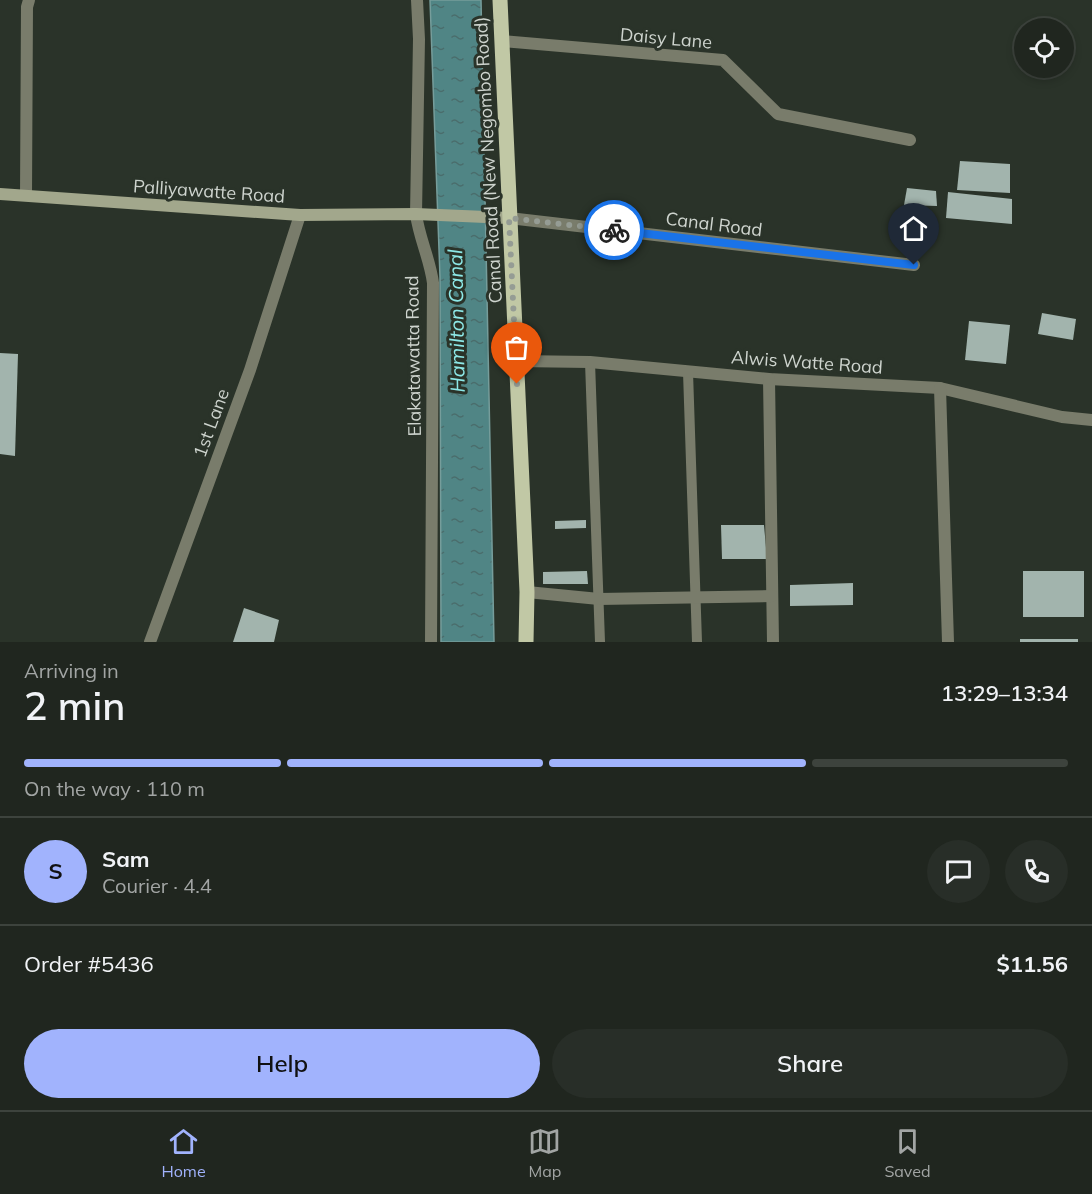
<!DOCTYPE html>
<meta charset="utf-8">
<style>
body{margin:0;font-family:Mulish,sans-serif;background:#282e28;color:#f1f3f6;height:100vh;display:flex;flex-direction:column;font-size:22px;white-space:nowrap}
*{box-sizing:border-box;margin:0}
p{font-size:20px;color:#a2a5a4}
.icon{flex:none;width:33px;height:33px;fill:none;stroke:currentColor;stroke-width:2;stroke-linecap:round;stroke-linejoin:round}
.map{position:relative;height:642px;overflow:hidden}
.side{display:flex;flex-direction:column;background:#20261f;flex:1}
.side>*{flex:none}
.buttons{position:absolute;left:1014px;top:18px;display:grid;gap:12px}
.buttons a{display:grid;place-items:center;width:60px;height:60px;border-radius:50%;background:#20261f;box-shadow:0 3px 9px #0003,0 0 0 2px #3d433d;font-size:30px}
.pin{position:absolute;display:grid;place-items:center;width:51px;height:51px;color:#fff;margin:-62px -26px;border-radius:50% 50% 50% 0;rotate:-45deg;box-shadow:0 0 6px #0007}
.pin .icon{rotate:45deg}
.courier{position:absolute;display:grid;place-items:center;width:60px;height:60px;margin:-30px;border:4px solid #1a73e8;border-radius:50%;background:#fff;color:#222;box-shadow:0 2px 8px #0007}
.headline em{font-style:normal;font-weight:600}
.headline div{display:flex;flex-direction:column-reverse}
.headline{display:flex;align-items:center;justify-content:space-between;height:102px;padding:0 24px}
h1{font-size:39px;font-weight:600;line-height:45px}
.bar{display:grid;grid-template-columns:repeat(4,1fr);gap:9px 6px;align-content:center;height:72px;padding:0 24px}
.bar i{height:8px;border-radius:4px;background:#3d433d}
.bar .selected{background:#a1b3fd}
.bar p{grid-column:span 4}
.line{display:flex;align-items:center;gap:15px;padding:0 24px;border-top:2px solid #3d433d}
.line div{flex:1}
.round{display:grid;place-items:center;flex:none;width:63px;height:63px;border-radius:32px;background:#282e28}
.button{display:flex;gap:12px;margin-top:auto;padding:12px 24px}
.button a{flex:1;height:69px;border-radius:36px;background:#a1b3fd;color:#111;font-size:24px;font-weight:600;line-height:69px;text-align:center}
.button a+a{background:#282e28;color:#f1f3f6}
.tab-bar{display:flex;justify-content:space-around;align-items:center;height:84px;border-top:2px solid #3d433d;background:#20261f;font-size:16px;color:#a2a5a4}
.tab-bar a{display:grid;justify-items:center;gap:3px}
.tab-bar .selected{color:#a1b3fd}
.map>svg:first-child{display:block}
</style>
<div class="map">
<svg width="1092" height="642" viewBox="0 0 1092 642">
<defs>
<pattern id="water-ripples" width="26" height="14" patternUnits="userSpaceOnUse" patternTransform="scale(1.5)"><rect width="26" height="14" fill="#508585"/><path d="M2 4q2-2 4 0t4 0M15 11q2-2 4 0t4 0" fill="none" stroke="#4a6d6c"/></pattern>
</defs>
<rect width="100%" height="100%" fill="#2a3329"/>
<polygon fill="url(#water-ripples)" stroke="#769d9b" stroke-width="1.5" points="430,0 481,0 494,642 441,642 440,277"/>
<g fill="#a2b4ad">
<polygon points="960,161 1010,164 1010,193 957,190"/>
<polygon points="907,188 936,191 937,206 904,205"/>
<polygon points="948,192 1012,199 1012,224 946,218"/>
<polygon points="1042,313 1076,319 1073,340 1038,334"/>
<polygon points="969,321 1010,325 1006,364 965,360"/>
<polygon points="0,353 18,354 15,456 0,454"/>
<polygon points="586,520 586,528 555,529 555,521"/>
<polygon points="721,525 764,525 767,559 722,559"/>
<polygon points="587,571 588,584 543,584 543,572"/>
<rect x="1023" y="571" width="61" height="46"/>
<polygon points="853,583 853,605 790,606 790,585"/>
<polygon points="244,608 279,620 274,642 233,642"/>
<rect x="1020" y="639" width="58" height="3"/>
</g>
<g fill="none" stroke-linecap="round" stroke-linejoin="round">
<g stroke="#797c6b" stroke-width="10">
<polyline points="590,362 600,642"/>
<polyline points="688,372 697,642"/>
</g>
<g stroke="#797c6b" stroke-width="12">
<path d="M417,0L419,39L416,214C419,238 430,259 433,283L431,642"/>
<polyline points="502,41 723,60 778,114 910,140"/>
<polyline points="26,195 27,7 29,0"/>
<polyline points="509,218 914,265"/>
<polyline points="516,361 590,362 769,379 940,388 1062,417 1092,420"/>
<polyline points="769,379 773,642"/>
<polyline points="940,388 948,642"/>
<polyline points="527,592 599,599 772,596"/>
<polyline points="150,642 250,370 300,215"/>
</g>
<polyline stroke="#a2a78c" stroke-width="12" points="0,194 300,215 416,214 509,218"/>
<polyline stroke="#c1c8a5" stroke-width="15" points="500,0 527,592 526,642"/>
</g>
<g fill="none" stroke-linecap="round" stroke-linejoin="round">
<polyline stroke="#959c94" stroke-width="6" stroke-dasharray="0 10.8" points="517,384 509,218 614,230"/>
<polyline stroke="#1a73e8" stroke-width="8" points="614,230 914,265"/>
</g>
<g text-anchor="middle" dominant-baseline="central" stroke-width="6" stroke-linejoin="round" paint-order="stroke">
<g font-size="18" fill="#ced4ce" stroke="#2a3329">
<text transform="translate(666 38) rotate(5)">Daisy Lane</text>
<text transform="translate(488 160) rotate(-93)">Canal Road (New Negombo Road)</text>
<text transform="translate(209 191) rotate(4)">Palliyawatte Road</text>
<text transform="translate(714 224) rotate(7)">Canal Road</text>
<text transform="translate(413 356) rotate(-91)">Elakatawatta Road</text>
<text transform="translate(807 362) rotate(4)">Alwis Watte Road</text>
<text transform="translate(211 423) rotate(-70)">1st Lane</text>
</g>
<g font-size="20" font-style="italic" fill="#8de8e7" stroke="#2a3329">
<text transform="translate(456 321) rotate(-91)">Hamilton Canal</text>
</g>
</g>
</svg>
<div class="buttons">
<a><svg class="icon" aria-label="locate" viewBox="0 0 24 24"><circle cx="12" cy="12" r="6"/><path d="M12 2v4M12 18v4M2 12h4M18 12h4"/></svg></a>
</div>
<div class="pin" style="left:517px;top:384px;background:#ea580c"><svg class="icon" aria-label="bag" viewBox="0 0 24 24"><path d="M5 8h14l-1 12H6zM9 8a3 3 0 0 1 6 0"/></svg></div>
<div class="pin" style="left:914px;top:265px;background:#1f2937"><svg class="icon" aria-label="home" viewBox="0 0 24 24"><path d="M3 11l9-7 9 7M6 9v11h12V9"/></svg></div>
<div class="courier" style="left:614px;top:230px"><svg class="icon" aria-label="bike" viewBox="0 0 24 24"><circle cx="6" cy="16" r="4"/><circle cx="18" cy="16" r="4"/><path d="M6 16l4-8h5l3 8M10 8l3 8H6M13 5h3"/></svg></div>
</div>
<section class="side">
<div class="headline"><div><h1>2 min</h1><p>Arriving in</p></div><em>13:29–13:34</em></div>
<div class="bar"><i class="selected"></i><i class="selected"></i><i class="selected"></i><i></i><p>On the way · 110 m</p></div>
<div class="line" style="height:108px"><b class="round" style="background:#a1b3fd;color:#111">S</b><div><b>Sam</b><p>Courier · 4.4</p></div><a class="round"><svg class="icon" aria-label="chat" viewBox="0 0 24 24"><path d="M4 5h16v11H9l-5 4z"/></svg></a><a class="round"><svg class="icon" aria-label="phone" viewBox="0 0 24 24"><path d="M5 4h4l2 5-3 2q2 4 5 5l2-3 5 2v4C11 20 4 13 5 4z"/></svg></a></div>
<div class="line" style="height:78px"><div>Order #5436</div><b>$11.56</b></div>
<div class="button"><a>Help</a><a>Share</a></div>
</section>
<nav class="tab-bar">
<a class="selected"><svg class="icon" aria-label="home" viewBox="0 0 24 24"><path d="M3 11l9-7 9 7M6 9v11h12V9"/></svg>Home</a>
<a><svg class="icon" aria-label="map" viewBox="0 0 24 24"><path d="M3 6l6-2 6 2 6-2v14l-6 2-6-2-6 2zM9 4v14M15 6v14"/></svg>Map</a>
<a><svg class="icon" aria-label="saved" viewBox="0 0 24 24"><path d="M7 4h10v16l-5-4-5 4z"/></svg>Saved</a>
</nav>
